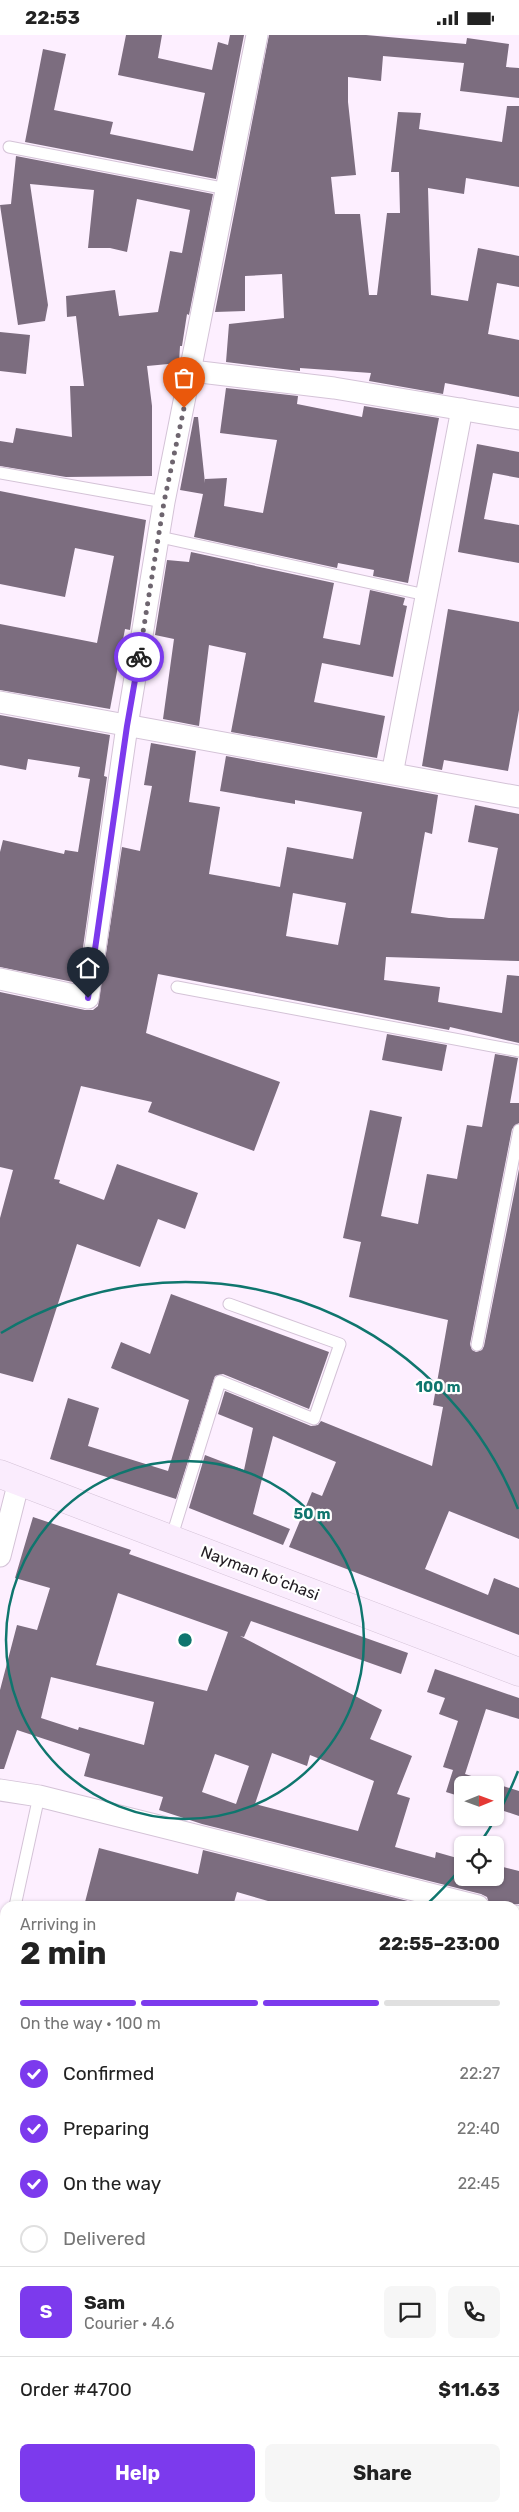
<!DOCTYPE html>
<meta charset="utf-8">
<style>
body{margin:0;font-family:Rubik,sans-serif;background:#f6f6f6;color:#222;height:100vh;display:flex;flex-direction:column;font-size:19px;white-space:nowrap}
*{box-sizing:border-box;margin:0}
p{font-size:16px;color:#767676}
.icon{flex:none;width:28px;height:28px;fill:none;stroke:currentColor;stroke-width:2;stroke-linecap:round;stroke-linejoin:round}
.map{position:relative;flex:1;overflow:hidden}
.side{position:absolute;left:0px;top:1866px;width:520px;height:611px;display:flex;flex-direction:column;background:#fff;border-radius:15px 15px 0 0;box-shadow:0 1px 4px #0004}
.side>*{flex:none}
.needle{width:32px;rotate:89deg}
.fabs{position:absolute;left:454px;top:1741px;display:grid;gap:10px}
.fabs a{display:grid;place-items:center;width:50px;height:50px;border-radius:8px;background:#fff;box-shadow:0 1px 4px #0004;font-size:25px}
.pin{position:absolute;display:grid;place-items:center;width:42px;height:42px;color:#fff;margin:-51px -21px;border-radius:50% 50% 50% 0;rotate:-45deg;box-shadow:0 0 5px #0007}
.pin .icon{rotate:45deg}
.courier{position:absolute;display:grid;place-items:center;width:50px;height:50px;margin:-25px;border:4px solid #7c3aed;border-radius:50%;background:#fff;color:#222;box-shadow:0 1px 6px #0007}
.headline em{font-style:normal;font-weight:700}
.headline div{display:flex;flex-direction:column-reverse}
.headline{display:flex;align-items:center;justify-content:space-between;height:85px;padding:0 20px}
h1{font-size:32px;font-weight:700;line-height:38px}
.bar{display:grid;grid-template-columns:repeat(4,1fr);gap:8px 5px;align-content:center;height:60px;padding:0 20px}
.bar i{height:6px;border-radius:4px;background:#e0e0e0}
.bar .on{background:#7c3aed}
.bar p{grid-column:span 4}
.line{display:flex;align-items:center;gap:12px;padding:0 20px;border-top:1px solid #e0e0e0}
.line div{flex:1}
.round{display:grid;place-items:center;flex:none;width:52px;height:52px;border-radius:8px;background:#f6f6f6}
ol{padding:0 20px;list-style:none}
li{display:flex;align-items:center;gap:15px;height:55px}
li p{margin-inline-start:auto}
li .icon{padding:5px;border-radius:50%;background:#7c3aed;color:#fff;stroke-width:4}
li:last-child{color:#767676}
li i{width:28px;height:28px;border:2px solid #e0e0e0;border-radius:50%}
.button{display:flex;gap:10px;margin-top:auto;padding:10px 20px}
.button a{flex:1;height:58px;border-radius:8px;background:#7c3aed;color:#fff;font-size:20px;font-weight:700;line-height:58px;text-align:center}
.button a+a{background:#f6f6f6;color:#222}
.status{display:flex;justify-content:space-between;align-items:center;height:35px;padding:0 25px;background:#fff;direction:ltr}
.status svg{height:14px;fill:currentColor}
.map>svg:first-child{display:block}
</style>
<div class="status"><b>22:53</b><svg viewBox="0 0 49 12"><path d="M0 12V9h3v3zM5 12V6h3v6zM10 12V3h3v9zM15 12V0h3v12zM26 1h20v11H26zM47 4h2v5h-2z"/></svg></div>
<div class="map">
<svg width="519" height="2477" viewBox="0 0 519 2477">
<rect width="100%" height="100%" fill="#fdefff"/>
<g fill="#7c6d7f" fill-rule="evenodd">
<polygon points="126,0 162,0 158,23 212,35 218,7 228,10 230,0 244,0 216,144 25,107 43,14 66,19 54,75 113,87 110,99 193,116 205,58 118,40"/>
<polygon points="269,0 366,0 466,9 467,3 509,9 506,32 519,33 519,63 460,56 464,28 383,21 381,46 348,42 348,67 356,140 331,142 335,179 360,179 369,260 377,260 387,178 400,178 399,137 391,137 398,77 421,78 419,94 502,107 507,71 519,71 519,152 466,143 464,159 428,153 431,260 468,266 478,213 519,221 519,252 497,248 488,299 519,305 519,362 445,348 443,359 369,346 371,338 300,333 300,336 226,327 229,289 284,283 282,239 245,241 245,276 215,277"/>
<polygon points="16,121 213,159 189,280 187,279 182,311 180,311 179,328 147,331 152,371 152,441 66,442 0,431 0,406 13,408 16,393 72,402 70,351 84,351 76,281 67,282 66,261 115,255 119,281 158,277 170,216 182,218 190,175 137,164 127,217 110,213 88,213 94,155 30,149 48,270 45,286 18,290 0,170 11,169"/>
<polygon points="0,297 30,300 26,339 0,336"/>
<polygon points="226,353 298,361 297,369 362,382 364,371 439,383 408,548 373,541 374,535 338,528 337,533 194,502 203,459 180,455 194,382 198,382 205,448 205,444 227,443 224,471 263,478 277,405 220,398"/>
<polygon points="477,409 519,417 519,443 493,438 484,484 519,490 519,528 458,517"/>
<polygon points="0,456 146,485 130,595 125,594 110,674 0,655 0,589 97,608 114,521 75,513 65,562 0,549"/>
<polygon points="191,517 334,548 323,603 360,610 370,555 405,563 403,570 407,571 393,642 322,628 314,667 385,681 377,723 231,697 246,618 209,610 199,691 163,684 174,604 155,600 167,525 189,527"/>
<polygon points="448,574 519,587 519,675 508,736 444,725 442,735 422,731"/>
<polygon points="0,680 110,700 104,741 107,742 78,948 0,932 0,817 3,805 64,819 65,815 78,817 90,744 78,742 80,732 28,724 26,735 0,730"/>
<path d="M151,708L196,716L189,767L220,772L209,839L280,852L287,812L353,824L362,777L295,765V769L220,756L226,721L438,760L432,799L425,797L411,878L449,883L484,884L498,813L468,807L475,770L519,779V926L386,922L384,945L440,952L438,967L502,978L507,940L519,941V1008L450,992L449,995L158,939L146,998L280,1047L254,1116L148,1077L152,1067L81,1051L54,1144L60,1145L59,1148L104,1165L117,1129L198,1158L185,1194L158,1184L140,1232L77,1209L33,1347L0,1338V1183L13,1135L0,1132V957L85,975H93L98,971L122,812L140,816L152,751L144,750ZM293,858L346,868L338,910L286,901Z"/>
<polygon points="387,999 447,1010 442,1036 382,1025"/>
<polygon points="495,1019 518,1023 510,1068 519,1068 519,1088 512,1094 470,1309 472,1315 476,1317 482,1315 484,1311 519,1134 519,1504 449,1476 425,1534 488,1560 494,1543 519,1553 519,1600 289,1512 312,1457 322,1461 336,1427 273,1401 253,1479 290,1494 283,1510 189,1473 205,1420 244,1435 253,1393 218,1379 225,1356 311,1391 318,1390 321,1386 432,1431 443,1372 433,1370 448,1285 349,1262 361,1207 343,1203 370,1075 402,1082 381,1181 418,1189 427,1139 457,1144 467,1090 482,1092"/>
<polygon points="171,1259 329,1317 309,1374 223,1339 215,1341 176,1464 50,1424 68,1363 99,1373 88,1411 168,1436 189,1365 111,1333 121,1307 150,1319"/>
<path d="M33,1482L131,1515L129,1519L408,1618L401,1639L251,1586L244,1602L240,1601L382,1675L370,1704L412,1721L397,1759L410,1763L395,1812L435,1823L436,1817L457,1823L458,1820L462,1821V1842H495V1830L519,1836V1869L490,1871L487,1862L481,1859L202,1789L159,1775L163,1762L84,1741L90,1719L17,1695L4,1734H0V1655L17,1590L37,1595L50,1553L15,1543ZM118,1558L228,1597L207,1656L96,1630ZM51,1642L154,1667L144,1710L79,1692L78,1695L41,1683ZM272,1718L307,1731L310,1720L374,1746L358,1796L255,1769ZM215,1719L249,1731L236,1769L202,1757Z"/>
<polygon points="435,1634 519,1663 519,1684 486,1674 465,1739 519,1756 519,1781 495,1773 495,1750 462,1750 462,1762 446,1757 453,1735 443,1732 458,1686 439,1679 445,1663 427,1657"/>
<polygon points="99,1813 198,1839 203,1815 428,1871 274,1871 275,1868 237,1857 233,1871 84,1871"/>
</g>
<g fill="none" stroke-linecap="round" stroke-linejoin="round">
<defs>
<g id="service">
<polyline points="9,112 227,154"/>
<polyline points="0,438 164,467"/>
<polyline points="160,502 426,560"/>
<polyline points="177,952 519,1016"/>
<polyline points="477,1310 519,1095"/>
<polyline points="171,1504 220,1346 314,1384 340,1309 229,1269"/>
<polyline points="15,1871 39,1761"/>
<polyline points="0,1941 5,1918"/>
</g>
<g id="minor">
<polyline points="192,336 334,353 519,384"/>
<polyline points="0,667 519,762"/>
<polyline points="394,729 462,374"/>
<polyline points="0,944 88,963 127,691 164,467 257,0"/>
<polyline points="0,1521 19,1446"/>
<polyline points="0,1755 39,1761 478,1871"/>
<polyline points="515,1881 519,1882"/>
<polyline points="0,2058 5,2060"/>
<polyline points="515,2204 519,2205"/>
</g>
<polyline id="secondary" points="0,1439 519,1637"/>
</defs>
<use href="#service" stroke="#d4c3d7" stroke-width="13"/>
<use href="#minor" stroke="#d4c3d7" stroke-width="23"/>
<use href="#secondary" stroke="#d4c3d7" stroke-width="29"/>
<use href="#service" stroke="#fff" stroke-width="11"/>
<use href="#minor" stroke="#fff" stroke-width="21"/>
<use href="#secondary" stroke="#faecfd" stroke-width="28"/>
<defs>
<g id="rail">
<polyline points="0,2109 5,2111"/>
<polyline points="0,2153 5,2154"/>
<polyline points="0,2212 5,2213"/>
<polyline points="0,2241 5,2242"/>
<polyline points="515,2247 519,2248"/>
<polyline points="0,2282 5,2283"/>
<polyline points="515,2287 519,2288"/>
<polyline points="515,2348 519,2349"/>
<polyline points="515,2378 519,2379"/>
<polyline points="515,2419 519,2420"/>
</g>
</defs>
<use href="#rail" stroke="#3c353d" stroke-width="5.5"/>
<use href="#rail" stroke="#fff" stroke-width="4" stroke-dasharray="11" stroke-linecap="butt"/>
</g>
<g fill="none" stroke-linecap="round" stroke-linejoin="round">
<polyline stroke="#6e656f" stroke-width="5" stroke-dasharray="0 9" points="139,622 164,467 184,373"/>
<polyline stroke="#7c3aed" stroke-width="6" points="88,963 127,691 139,622"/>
</g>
<g fill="none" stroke="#0f766e" stroke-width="2.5">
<circle cx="185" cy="1605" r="179"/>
<path d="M518 1736A358 358 0 0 1 480 1808M461 1833A358 358 0 0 1 425 1871M1 1298A358 358 0 0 1 518 1474"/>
</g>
<g text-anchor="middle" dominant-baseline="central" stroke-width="4.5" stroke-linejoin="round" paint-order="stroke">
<g font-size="16" fill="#211b22" stroke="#fff">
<text transform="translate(260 1538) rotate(21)">Nayman koʻchasi</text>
</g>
</g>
<circle cx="185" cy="1605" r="8" fill="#0f766e" stroke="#fff" stroke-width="2.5"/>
<g font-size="15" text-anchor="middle" font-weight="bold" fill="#0f766e" stroke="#fff" stroke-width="4.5" stroke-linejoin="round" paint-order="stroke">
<text x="438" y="1357">100 m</text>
<text x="312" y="1484">50 m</text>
</g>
</svg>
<div class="fabs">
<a><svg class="needle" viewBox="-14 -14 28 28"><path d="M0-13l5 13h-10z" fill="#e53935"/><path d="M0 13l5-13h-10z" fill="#767676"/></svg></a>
<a><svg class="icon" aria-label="locate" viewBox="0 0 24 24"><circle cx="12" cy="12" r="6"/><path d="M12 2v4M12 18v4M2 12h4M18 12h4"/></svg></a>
</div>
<div class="pin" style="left:184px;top:373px;background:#ea580c"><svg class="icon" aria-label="bag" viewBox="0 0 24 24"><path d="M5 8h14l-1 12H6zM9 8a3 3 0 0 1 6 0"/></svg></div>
<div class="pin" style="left:88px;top:963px;background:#1f2937"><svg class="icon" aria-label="home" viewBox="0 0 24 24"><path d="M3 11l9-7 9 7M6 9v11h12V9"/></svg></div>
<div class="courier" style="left:139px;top:622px"><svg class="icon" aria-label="bike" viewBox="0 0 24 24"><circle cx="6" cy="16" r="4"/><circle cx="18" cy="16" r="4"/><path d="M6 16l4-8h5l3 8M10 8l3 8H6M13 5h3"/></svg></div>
<section class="side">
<div class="headline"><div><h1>2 min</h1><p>Arriving in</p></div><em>22:55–23:00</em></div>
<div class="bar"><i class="on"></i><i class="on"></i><i class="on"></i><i></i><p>On the way · 100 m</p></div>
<ol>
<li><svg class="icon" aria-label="check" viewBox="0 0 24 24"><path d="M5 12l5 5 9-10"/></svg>Confirmed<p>22:27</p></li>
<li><svg class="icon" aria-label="check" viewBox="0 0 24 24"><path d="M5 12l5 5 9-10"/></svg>Preparing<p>22:40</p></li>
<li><svg class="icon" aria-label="check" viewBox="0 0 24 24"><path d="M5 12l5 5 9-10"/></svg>On the way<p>22:45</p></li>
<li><i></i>Delivered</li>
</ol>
<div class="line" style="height:90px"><b class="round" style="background:#7c3aed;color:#fff">S</b><div><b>Sam</b><p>Courier · 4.6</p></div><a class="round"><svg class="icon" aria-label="chat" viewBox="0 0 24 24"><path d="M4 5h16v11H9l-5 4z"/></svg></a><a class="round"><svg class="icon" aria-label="phone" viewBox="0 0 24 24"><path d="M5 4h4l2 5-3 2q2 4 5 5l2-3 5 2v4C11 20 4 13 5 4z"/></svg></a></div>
<div class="line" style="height:65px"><div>Order #4700</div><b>$11.63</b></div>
<div class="button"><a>Help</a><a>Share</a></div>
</section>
</div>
